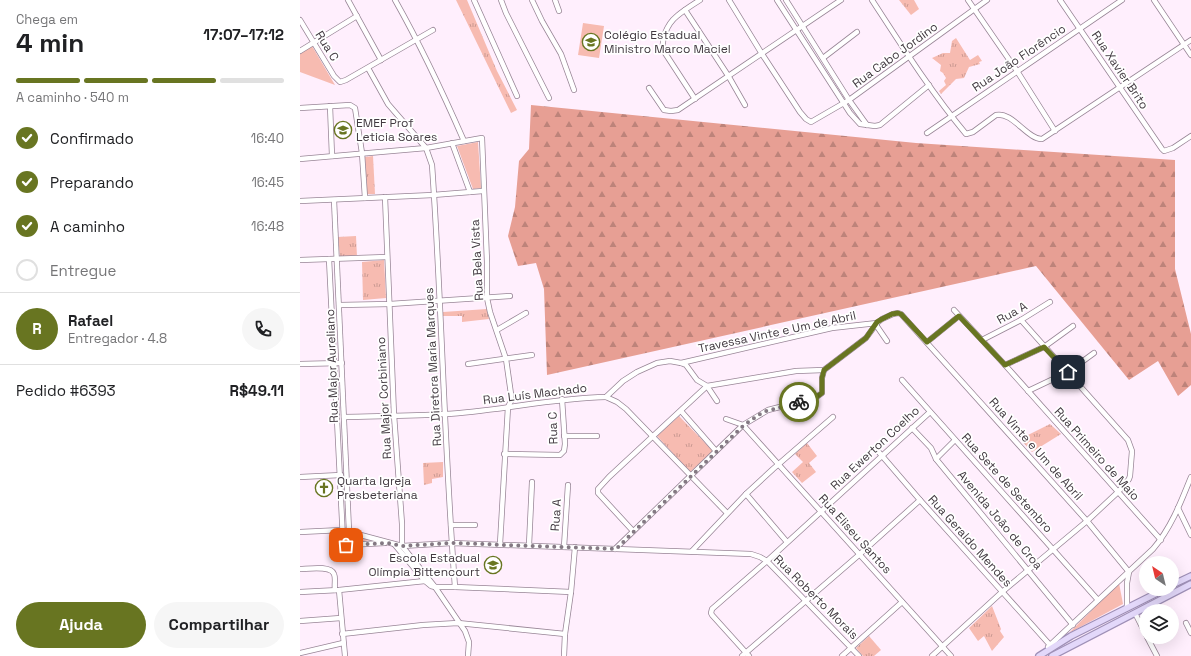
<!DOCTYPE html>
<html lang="pt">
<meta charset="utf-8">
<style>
body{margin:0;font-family:"Space Grotesk",sans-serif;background:#f6f6f6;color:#202124;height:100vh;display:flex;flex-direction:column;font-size:15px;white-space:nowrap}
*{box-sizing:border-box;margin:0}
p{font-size:13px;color:#757577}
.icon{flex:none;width:22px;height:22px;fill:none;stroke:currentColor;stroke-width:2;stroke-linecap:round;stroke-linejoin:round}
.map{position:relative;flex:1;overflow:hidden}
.side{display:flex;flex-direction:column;background:#fff;width:300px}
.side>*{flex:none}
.needle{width:26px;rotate:325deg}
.tools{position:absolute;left:839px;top:556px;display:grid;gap:8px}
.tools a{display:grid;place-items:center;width:40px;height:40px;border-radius:50%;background:#fff;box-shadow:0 4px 16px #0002;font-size:20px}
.pin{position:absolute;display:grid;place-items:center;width:34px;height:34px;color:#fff;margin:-17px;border-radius:8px;box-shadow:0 2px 6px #0006}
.courier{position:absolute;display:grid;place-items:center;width:40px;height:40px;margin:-20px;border:3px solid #687521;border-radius:50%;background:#fff;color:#222;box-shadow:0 1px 5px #0007}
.overview em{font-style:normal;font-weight:700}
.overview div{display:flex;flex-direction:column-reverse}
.overview{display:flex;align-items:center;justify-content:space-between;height:68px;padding:0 16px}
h1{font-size:26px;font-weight:700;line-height:30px}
.bar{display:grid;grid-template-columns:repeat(4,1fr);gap:6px 4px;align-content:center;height:48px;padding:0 16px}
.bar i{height:5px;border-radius:3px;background:#e0e0e0}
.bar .on{background:#687521}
.bar p{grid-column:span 4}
.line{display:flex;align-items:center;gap:10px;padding:0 16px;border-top:1px solid #e0e0e0}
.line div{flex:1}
.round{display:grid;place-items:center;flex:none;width:42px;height:42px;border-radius:21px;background:#f6f6f6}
ol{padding:0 16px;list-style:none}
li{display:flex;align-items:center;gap:12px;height:44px}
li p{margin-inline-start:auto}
li .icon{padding:4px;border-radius:50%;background:#687521;color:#fff;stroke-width:4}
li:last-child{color:#757577}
li i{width:22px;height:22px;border:2px solid #e0e0e0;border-radius:50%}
.button{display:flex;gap:8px;margin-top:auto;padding:8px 16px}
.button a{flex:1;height:46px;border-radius:24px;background:#687521;color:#fff;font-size:16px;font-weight:700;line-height:46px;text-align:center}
.button a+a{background:#f6f6f6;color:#202124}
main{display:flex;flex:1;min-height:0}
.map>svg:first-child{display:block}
</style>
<main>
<section class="side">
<div class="overview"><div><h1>4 min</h1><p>Chega em</p></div><em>17:07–17:12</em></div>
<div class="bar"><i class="on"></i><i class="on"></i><i class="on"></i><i></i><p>A caminho · 540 m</p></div>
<ol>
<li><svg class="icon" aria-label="check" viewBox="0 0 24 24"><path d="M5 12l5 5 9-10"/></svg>Confirmado<p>16:40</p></li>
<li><svg class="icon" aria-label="check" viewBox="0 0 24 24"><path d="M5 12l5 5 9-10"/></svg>Preparando<p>16:45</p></li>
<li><svg class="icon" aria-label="check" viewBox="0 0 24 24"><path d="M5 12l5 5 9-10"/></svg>A caminho<p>16:48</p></li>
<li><i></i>Entregue</li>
</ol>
<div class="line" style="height:72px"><b class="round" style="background:#687521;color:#fff">R</b><div><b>Rafael</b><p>Entregador · 4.8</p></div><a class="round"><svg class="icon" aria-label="phone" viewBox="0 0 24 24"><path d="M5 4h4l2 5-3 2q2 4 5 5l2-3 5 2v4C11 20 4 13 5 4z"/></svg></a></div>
<div class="line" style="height:52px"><div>Pedido #6393</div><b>R$49.11</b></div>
<div class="button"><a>Ajuda</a><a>Compartilhar</a></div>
</section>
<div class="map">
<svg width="891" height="656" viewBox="0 0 891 656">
<defs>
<pattern id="grass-tufts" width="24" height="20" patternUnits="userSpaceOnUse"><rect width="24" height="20" fill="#f7bbb1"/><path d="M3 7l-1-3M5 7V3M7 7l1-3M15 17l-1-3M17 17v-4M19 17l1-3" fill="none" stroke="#ca9992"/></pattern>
<pattern id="forest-firs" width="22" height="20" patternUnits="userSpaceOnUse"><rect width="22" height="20" fill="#e79f94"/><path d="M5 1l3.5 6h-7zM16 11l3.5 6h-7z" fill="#bd837a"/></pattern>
</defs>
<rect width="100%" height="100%" fill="#ffeffd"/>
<g fill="url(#grass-tufts)">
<polygon points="156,0 167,0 197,71 217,110 211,113"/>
<polygon points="599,0 614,0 619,9 611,15"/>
<polygon points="656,38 670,60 678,55 682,61 679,62 680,64 669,67 664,78 656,79 641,94 639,91 646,85 644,81 646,78 643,73 640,71 641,65 632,58 643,53 650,53 652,41"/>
<polygon points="73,156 75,194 67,194 65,157"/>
<polygon points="56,236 57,257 40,257 38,237"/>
<polygon points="84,260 86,298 63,300 62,262"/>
<polygon points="187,309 189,319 162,322 162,316 143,316 143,312"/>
<polygon points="379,416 413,451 390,472 357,436"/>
<polygon points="750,424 761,434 732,452 720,439"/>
<polygon points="507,443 517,456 509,463 516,472 502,483 492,472 503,462 495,454"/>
<polygon points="143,462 143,477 132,479 132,483 124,485 123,463"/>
<polygon points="692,606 701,629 700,631 704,637 692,651 684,636 678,641 669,628"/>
<polygon points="569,636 581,650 574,656 563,656 556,648"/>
</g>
<polygon fill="url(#forest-firs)" points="231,105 616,143 875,160 875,269 891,334 891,385 878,396 858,361 829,380 736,266 247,375 244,289 236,263 218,266 208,236 215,207 219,161 229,149"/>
<g fill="#f7bbb1">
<polygon points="283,23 304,26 299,58 278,55"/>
<polygon points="12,46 35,85 0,72 0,52"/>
<polygon points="178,142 181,188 173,189 157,146"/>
<polygon points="43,531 72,540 48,543 45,542"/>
<polygon points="819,583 823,604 769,633"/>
</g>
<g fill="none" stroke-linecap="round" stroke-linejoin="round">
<defs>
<g id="minor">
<polyline points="48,0 81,60"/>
<path d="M95,0C121,46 143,93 164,141"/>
<polyline points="174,0 217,96"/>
<polyline points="201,0 206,13 249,98"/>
<polyline points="232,0 242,21 261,54 274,90"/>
<polyline points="255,0 259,11"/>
<polyline points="429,0 462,54 500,112 506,119 511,122 549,100 687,0"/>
<polyline points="477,0 550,113 560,124 575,126 580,125 629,85"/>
<polyline points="486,0 549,100 567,125"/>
<path d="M572,0C602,46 631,92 666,134L673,132L696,115C712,111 728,140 742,139L891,40"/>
<polyline points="668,0 717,71 755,131"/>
<polyline points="760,0 862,149 864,151 873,148 891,136"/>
<polyline points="854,0 891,55"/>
<polyline points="385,10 429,77 445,105"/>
<polyline points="0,20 34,76 40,82 46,80 133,30"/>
<polyline points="0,51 57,16"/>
<polyline points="523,58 557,32"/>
<path d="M68,68L88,104L126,148L132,165C142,305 144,446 155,587"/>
<polyline points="349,88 364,110 371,111 378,110 541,0"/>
<path d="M395,99L365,53C359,42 367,24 377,16C384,10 392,5 400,0"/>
<polyline points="30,106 32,156"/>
<polyline points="0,108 50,105 55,108 62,153 65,198"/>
<polyline points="627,133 822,0"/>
<polyline points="152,143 170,192"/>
<polyline points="0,159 126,148 182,138 187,262 187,298 190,312 206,359 211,394 211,401 208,407 200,544"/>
<polyline points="85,197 94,415 102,524 102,546 135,587 165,631 169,642 168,656"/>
<polyline points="34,200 49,531"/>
<polyline points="0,201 133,195 183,191"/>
<polyline points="29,259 43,540 44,544 47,545 85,543"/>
<polyline points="0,260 87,257"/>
<polyline points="40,305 90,304 210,296"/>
<polyline points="654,310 705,365 861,540"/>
<polyline points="576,325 587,341"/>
<polyline points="197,330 226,313"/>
<polyline points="682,340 721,320 750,302"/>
<polyline points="627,342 659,316"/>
<polyline points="381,363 532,328 577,323"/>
<polyline points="0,364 42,363"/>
<polyline points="168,364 232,355"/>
<polyline points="705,365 744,347 773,326"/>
<polyline points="524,370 566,338 577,323 582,319 593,314 598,313 601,314 787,521 829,572 827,583 827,608"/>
<polyline points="602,380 798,600"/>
<polyline points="728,391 768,372 794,353"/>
<polyline points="306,397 317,402 326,409 427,513"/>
<polyline points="381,411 416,451"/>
<path d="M44,417C78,416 112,416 145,414C199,411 252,398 306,397L323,381L337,372L357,363L370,361L381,363L386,365L397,380L407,386L417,401"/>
<polyline points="426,419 443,425 651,656"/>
<polyline points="612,428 631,448 636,459 773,625"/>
<polyline points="264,436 297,436"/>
<polyline points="577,450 620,500 750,645"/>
<polyline points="204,454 260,455 264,451 265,444 262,399"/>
<polyline points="636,459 655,440"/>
<polyline points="0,477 41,475"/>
<polyline points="446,494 487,542"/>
<polyline points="878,508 891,535"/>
<polyline points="151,525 175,525"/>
<polyline points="333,531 298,493 298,489 309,477 407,386 496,371 524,370"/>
<polyline points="0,532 42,530 102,546 152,543 451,554 460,557 467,561 559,656"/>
<polyline points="95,545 125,581 131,586 135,587 155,587 271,592"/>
<polyline points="229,545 232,482"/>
<polyline points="264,547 268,485"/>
<polyline points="315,549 443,425 468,410 515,398 522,393 522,378 524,370"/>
<polyline points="392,551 446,494 473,469 533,417"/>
<path d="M0,569C7,569 31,565 34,574C36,578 34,585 35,590"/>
<polyline points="39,590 45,656"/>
<polyline points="0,592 39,590 125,581"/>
<polyline points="835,613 846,635"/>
<polyline points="0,621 41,618"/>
<polyline points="886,623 891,633"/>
<polyline points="42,634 123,625 158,623 265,634"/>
<polyline points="847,637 857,656"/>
<path d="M748,647L853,549C871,528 881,502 891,477"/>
<polyline points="0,653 43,643"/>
<polyline points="264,656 265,634 271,592 275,547"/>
<polyline points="442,656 560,554 620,500"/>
<polyline points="449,656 412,615 411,613 412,609 467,561 630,412"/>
<polyline points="542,656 602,602"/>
<polyline points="632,656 702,592 787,521 818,492 829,479 830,476 832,451 828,440 721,320"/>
</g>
<g id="major">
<polyline points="872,585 891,576"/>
<polyline points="739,656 771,636 865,589"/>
<polyline points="752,656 891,584"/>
</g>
</defs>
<use href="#minor" stroke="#988596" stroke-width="6"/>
<use href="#major" stroke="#9f90b7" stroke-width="8"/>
<use href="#minor" stroke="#fff" stroke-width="4.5"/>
<use href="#major" stroke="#e3d8fa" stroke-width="5.5"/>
</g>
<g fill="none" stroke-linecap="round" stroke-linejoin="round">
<polyline stroke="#847983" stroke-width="4" stroke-dasharray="0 7.2" points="46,545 88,543 102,546 152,543 316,549 444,425 463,412 499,402"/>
<polyline stroke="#687521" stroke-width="5" points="499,402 515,398 522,393 522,378 524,370 566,338 577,322 582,319 592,314 598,313 601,314 627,342 659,316 705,365 744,347 768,372"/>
</g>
<defs>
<symbol id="school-ring" viewBox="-11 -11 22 22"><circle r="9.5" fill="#fff" stroke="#687521" stroke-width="1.5"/><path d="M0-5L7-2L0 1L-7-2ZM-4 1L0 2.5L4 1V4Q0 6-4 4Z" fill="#687521"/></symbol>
<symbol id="church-ring" viewBox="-11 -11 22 22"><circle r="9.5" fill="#fff" stroke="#687521" stroke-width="1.5"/><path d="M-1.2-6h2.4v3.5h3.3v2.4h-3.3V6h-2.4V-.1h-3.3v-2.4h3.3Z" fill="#687521"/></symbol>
</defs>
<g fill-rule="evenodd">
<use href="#school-ring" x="281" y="32" width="20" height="20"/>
<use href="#school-ring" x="33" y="120" width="20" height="20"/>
<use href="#church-ring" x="14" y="478" width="20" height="20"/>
<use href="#school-ring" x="183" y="555" width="20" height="20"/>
</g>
<g text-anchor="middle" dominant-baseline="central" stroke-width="3.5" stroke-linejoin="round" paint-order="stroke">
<g font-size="12" fill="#423a41" stroke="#fff" text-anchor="start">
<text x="304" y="35">Colégio Estadual<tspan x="304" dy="14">Ministro Marco Maciel</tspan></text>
<text x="56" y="123">EMEF Prof<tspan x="56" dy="14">Leticia Soares</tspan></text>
<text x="37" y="481">Quarta Igreja<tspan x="37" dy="14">Presbeteriana</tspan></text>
<text x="180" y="558" text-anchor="end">Escola Estadual<tspan x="180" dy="14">Olímpia Bittencourt</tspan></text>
</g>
<g font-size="12" fill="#423a41" stroke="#fff">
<text transform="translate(27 46) rotate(58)">Rua C</text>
<text transform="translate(595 55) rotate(-36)">Rua Cabo Jordino</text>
<text transform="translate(719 58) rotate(-34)">Rua João Florêncio</text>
<text transform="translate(820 70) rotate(56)">Rua Xavier Brito</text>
<text transform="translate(177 260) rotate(-93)">Rua Bela Vista</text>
<text transform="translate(712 313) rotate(-29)">Rua A</text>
<text transform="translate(477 332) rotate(-12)">Travessa Vinte e Um de Abril</text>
<text transform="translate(32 366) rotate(-92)">Rua Major Aureliano</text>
<text transform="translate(133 367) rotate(-93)">Rua Diretora Maria Marques</text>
<text transform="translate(235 394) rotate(-7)">Rua Luís Machado</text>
<text transform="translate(84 398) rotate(-93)">Rua Major Corbiniano</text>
<text transform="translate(253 428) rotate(-92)">Rua C</text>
<text transform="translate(575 448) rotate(-43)">Rua Ewerton Coelho</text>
<text transform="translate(736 449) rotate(48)">Rua Vinte e Um de Abril</text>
<text transform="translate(797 454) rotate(48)">Rua Primeiro de Maio</text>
<text transform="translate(707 483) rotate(48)">Rua Sete de Setembro</text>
<text transform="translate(256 515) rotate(-86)">Rua A</text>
<text transform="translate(700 520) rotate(50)">Avenida João de Croa</text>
<text transform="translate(555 534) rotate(48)">Rua Eliseu Santos</text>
<text transform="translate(670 541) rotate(48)">Rua Geraldo Mendes</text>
<text transform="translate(516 597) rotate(45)">Rua Roberto Morais</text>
</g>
</g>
</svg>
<div class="tools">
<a><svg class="needle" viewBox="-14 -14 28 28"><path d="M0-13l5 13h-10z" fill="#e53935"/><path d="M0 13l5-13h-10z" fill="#757577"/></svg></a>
<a><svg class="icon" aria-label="layers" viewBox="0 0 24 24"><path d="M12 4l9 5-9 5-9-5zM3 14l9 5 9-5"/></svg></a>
</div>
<div class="pin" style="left:46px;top:545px;background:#ea580c"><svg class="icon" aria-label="bag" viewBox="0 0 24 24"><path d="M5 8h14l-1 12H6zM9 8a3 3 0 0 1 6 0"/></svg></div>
<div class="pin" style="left:768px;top:372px;background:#1f2937"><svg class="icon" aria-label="home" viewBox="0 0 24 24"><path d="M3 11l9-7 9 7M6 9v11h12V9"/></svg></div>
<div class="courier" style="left:499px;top:402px"><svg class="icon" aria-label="bike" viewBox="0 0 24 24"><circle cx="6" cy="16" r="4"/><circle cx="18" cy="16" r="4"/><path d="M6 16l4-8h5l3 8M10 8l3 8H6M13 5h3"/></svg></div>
</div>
</main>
